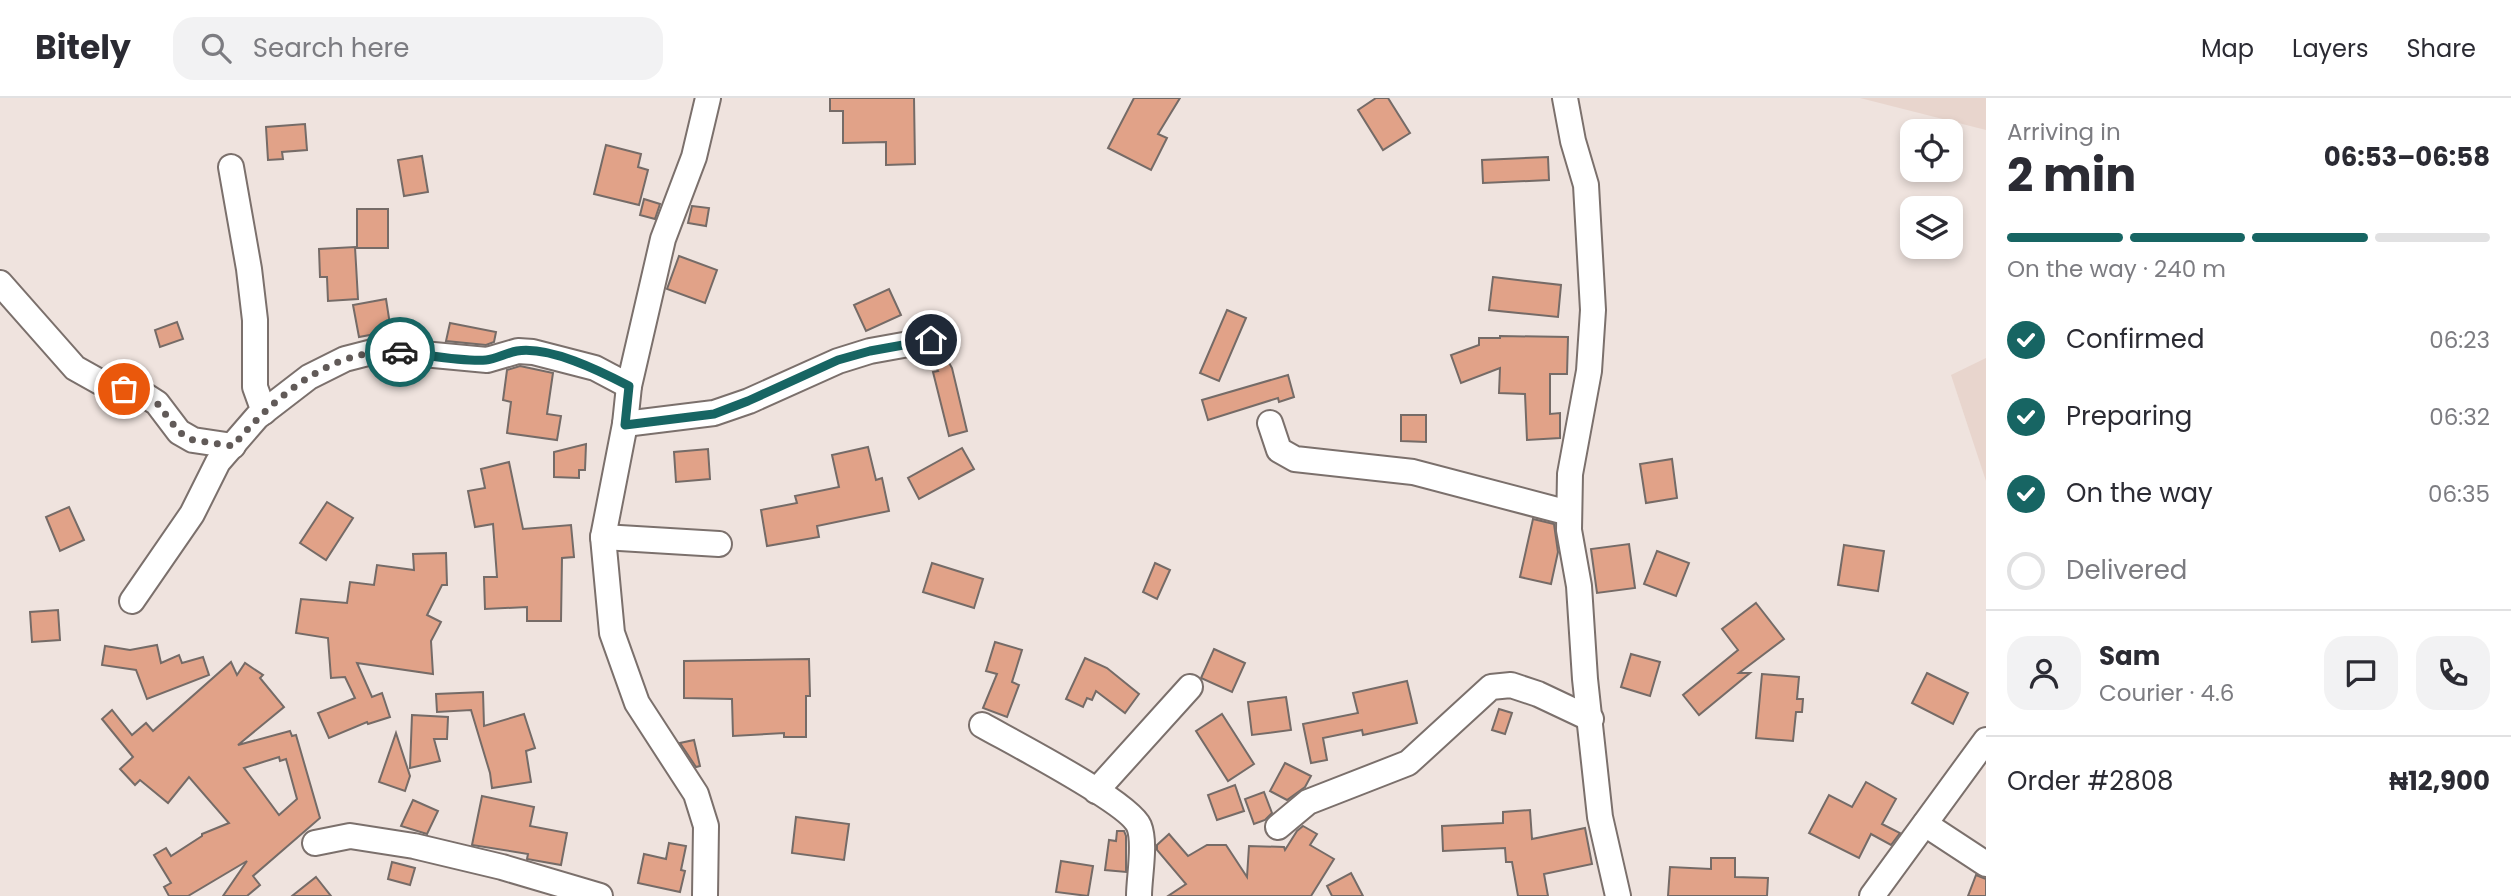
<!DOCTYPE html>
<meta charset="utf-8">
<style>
body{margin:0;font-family:Poppins,sans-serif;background:#f2f2f3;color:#2b2b33;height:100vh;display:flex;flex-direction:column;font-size:26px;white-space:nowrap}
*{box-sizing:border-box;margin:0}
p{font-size:23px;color:#7c7c81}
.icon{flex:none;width:38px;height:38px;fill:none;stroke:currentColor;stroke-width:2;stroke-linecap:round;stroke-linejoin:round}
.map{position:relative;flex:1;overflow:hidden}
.details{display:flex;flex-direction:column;background:#fff;width:525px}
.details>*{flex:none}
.buttons{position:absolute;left:1900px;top:21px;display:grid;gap:14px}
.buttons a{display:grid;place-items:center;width:63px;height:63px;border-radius:14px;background:#fff;box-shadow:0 4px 10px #0003;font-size:35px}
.pin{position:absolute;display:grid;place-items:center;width:60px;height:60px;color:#fff;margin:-30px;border:4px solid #fff;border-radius:50%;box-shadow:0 2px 7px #0007}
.courier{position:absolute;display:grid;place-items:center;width:70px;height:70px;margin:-35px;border:5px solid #176563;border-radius:50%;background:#fff;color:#222;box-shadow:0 2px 9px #0007}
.headline em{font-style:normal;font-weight:700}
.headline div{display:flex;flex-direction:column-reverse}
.headline{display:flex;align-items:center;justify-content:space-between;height:119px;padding:0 21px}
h1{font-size:46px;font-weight:700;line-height:52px}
.bar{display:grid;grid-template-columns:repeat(4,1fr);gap:10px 7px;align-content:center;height:84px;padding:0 21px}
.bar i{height:9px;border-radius:5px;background:#e1e1e2}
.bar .selected{background:#176563}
.bar p{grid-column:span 4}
.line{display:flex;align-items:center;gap:18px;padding:0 21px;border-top:2px solid #e1e1e2}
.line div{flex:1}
.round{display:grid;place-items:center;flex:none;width:74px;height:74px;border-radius:21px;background:#f2f2f3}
ol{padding:0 21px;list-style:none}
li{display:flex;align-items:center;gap:21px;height:77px}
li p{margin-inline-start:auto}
li .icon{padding:7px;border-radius:50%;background:#176563;color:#fff;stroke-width:4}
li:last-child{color:#7c7c81}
li i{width:38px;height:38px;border:4px solid #e1e1e2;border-radius:50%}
header{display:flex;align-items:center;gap:42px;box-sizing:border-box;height:98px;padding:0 35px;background:#fff;border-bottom:2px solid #e1e1e2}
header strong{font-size:33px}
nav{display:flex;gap:38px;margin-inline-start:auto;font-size:24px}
.search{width:490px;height:63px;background:#f2f2f3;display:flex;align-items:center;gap:18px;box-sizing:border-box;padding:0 24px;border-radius:21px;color:#7c7c81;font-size:26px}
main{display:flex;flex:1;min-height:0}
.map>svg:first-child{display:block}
</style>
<header>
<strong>Bitely</strong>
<div class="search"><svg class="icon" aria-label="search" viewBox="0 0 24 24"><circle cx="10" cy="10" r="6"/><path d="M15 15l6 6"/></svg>Search here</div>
<nav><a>Map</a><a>Layers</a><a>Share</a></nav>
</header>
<main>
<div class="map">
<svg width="1986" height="798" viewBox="0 0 1986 798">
<rect width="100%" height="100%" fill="#efe3de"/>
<g fill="#e8d5cd">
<polygon points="1860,0 1986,0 1986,32"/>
<polygon points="1986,260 1986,383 1951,277"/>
</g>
<g fill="#e1a288" stroke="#756b67" stroke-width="2" fill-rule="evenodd">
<polygon points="830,0 914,0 915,66 886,67 886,44 843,45 843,13 830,13"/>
<polygon points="1134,0 1180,0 1158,36 1167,40 1151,72 1108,50"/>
<polygon points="1376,0 1388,0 1410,35 1383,52 1358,12"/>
<polygon points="305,26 307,52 282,54 283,61 268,62 266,29"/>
<polygon points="606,47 641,56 638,69 648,72 639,107 594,96"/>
<polygon points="422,58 428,94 404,98 398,62"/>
<polygon points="1548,59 1549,82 1483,85 1482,62"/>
<polygon points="644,101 660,106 655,121 640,117"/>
<polygon points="692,108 709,110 706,128 688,125"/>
<rect x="357" y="111" width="31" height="39"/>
<polygon points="355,149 358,201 328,203 327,179 320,179 319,151"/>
<polygon points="679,158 717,172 705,205 667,191"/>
<polygon points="1493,179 1561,187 1558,219 1489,212"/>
<polygon points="889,191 901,217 866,233 854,207"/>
<polygon points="386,201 391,233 359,239 353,207"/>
<polygon points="1227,212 1246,220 1219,283 1200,275"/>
<polygon points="177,224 183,241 160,249 155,232"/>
<polygon points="450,225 496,234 494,244 486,247 446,243"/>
<polygon points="1500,238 1568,239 1567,276 1550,276 1550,316 1560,315 1560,340 1527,342 1525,296 1499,295 1500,270 1461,285 1451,257 1479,247 1479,240 1500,240"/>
<polygon points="944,256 952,270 967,333 949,338 933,274 938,273 932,262"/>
<polygon points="520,268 553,275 547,316 561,318 557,342 507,335 511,304 503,302 507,272"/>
<polygon points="1288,277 1294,299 1279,304 1278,300 1208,322 1202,302"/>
<polygon points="1401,317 1426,317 1426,344 1401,343"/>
<polygon points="586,346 585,372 579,372 579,380 554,379 554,354"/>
<polygon points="868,349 876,382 882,380 889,413 817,428 819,439 767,448 761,412 797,405 795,398 839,389 832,357"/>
<polygon points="962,350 974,371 919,401 908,380"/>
<polygon points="708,351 710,381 676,384 674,354"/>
<polygon points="1672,361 1677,400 1646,405 1640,366"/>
<polygon points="509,364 523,431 571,427 574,459 562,460 561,523 527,523 527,509 485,511 484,479 497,479 493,426 475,429 468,393 485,390 481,371"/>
<polygon points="327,404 353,420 326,462 300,445"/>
<polygon points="69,409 84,442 60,453 46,419"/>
<polygon points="1533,421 1554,426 1558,454 1551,486 1520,479"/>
<polygon points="1629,446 1635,490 1597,495 1591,451"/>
<polygon points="1844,447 1884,453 1878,493 1838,487"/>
<polygon points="1657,453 1689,465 1676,498 1644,486"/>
<polygon points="446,455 447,487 442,487 427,517 441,524 431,543 433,576 357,565 372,599 382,595 390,619 368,626 367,624 329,640 318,615 355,600 345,579 331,580 328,540 296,535 301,501 347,505 350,484 374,487 377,467 414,472 413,456"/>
<polygon points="932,465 983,481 974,510 923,494"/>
<polygon points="1155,465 1170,472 1157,501 1143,494"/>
<polygon points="1756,505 1784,541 1739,575 1750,575 1699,617 1683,597 1738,552 1722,531"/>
<polygon points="58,512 60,542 32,544 30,514"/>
<polygon points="995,544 1022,552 1012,584 1019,587 1007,619 983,610 997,576 986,573"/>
<polygon points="157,547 161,565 179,557 182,565 203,559 209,577 147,601 136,572 102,567 105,548 130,552"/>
<polygon points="1214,551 1245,565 1232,594 1201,580"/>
<polygon points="1631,556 1660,564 1650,598 1621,589"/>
<polygon points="1085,560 1107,570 1139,596 1125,615 1096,593 1092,602 1087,600 1083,609 1066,601"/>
<polygon points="809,561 810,598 806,598 806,639 784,639 784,635 733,638 732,601 684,600 684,563"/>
<path d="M231,564L237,577L245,565L263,577L260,580L284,609L238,647L290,633L292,638L296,637L320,720L253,778L260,787L247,798H223L247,763L188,798H169L164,789L171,785L154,757L166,750L171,758L202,738V736L229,725L189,679L168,705L140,682L135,687L120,671L133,659L102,621L112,612L132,637L146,625L153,633ZM279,659L280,663L286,661L297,701L279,717L244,670Z"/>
<polygon points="1927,575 1968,595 1953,626 1912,605"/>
<polygon points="1762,576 1799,579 1797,601 1803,601 1802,614 1796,614 1793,643 1756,640"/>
<polygon points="1407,583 1417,625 1363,637 1362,632 1323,640 1327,662 1311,665 1303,626 1358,615 1353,595"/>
<polygon points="483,594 484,628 524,616 535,650 526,653 531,684 492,690 490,675 471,612 437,614 436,596"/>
<polygon points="1286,599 1291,632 1252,637 1248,604"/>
<polygon points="1499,611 1512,615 1505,636 1492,632"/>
<polygon points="1222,616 1254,666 1228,683 1196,633"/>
<polygon points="412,617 448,619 447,641 434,641 440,663 410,670"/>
<polygon points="396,635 410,678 405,693 379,684"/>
<polygon points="694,642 700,668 696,669 680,645"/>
<polygon points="1285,665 1311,678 1305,689 1287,702 1270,693"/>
<polygon points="1866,684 1896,701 1882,726 1900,735 1891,747 1871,736 1859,760 1809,735 1829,697 1852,709"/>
<polygon points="1235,687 1244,713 1217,722 1208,697"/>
<polygon points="1264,694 1272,715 1265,722 1254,726 1245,701"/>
<polygon points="482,698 534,709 530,728 567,735 561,767 527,761 528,756 472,747"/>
<polygon points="413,702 438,713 427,736 401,728"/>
<polygon points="1530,712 1532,741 1585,730 1592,766 1544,776 1548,798 1518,798 1512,764 1506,764 1505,750 1443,753 1442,728 1503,725 1503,714"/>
<polygon points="796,719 849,726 844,762 792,755"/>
<polygon points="1303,728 1317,736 1310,747 1334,761 1311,798 1168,798 1186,786 1157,752 1157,747 1169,736 1188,758 1207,747 1226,747 1247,779 1249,748 1284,749 1285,752 1297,733"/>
<polygon points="1117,733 1124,733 1126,738 1126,774 1105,772 1109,742 1116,743"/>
<polygon points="669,745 686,748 681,772 685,773 680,794 638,785 644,756 666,761"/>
<polygon points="1711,760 1735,760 1735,779 1768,780 1767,798 1668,798 1670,769 1711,771"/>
<polygon points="1061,763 1093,768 1088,798 1056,794"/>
<polygon points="392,764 415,770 410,787 388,781"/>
<polygon points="1351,775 1363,798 1332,798 1327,788"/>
<polygon points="1976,777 1986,781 1986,798 1968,798"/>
<polygon points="316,779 331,798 292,798"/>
</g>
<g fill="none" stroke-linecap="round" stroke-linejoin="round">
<defs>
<g id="minor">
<polyline points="1565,0 1573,43 1586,87 1593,212 1589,273 1570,376 1569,432 1579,488 1585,581 1600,719 1618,798"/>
<polyline points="231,69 249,171 255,222 255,289 264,314"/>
<polyline points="0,185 75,270 100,284 143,296 157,305 179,334 193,342 233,348"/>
<polyline points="1270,325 1279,352 1295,361 1413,374 1569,415"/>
<polyline points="625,326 714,315 749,303 838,263 870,253 931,242"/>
<polyline points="603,439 719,446"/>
<polyline points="132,503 192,416 218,364 257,319 309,279 345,261 380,252 487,262 518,253 533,254 595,270 629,288"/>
<path d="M982,627C1010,643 1129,704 1139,728C1146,745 1139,779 1139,798"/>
<polyline points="1096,693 1190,589"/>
<polyline points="1925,726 1986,766"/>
<polyline points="1278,729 1308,704 1408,665 1491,589 1511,587 1538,596 1591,621"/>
<polyline points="315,745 350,738 414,748 502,769 600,798"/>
<polyline points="705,798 706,728 696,696 637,605 612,535 603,439 625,326 629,288 663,141 694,59 708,0"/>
<polyline points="1872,798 1986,642"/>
</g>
</defs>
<use href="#minor" stroke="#7b706c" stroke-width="28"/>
<use href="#minor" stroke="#fff" stroke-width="24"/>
</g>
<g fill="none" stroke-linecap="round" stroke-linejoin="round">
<path stroke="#615a58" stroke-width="7" stroke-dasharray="0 12.6" d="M124,291L143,296L157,305L179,334L193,342L233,348C273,300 333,248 400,254"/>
<path stroke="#176563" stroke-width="9" d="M400,254C424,256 462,264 486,262C496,261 506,255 517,253C550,248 600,273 629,288L625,327L714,316L748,303L838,262L870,253L931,242"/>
</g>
</svg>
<div class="buttons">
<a><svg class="icon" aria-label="locate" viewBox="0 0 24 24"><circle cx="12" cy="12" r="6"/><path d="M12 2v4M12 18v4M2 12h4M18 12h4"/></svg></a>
<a><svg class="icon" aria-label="layers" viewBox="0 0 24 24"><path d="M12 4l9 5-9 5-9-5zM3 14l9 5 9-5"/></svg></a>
</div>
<div class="pin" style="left:124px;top:291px;background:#ea580c"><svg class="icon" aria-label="bag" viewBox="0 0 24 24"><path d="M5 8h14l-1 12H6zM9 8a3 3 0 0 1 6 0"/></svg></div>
<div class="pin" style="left:931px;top:242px;background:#1f2937"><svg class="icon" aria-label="home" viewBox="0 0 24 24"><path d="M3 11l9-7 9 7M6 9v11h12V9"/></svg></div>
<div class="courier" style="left:400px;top:254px"><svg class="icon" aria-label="car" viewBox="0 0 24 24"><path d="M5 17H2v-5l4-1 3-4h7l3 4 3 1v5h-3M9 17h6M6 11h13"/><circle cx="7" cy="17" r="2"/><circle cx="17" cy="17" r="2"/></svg></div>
</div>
<section class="details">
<div class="headline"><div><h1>2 min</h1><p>Arriving in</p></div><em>06:53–06:58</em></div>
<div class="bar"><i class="selected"></i><i class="selected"></i><i class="selected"></i><i></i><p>On the way · 240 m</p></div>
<ol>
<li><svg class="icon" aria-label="check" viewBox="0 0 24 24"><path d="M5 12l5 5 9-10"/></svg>Confirmed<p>06:23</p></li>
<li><svg class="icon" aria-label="check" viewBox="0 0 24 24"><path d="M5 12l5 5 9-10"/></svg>Preparing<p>06:32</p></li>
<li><svg class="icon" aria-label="check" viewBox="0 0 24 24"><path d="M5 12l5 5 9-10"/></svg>On the way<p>06:35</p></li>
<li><i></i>Delivered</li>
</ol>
<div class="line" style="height:126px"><a class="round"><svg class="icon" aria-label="person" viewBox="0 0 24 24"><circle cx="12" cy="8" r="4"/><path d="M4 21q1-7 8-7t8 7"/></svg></a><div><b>Sam</b><p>Courier · 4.6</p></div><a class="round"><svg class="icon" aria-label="chat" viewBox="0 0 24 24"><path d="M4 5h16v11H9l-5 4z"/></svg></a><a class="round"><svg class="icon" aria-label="phone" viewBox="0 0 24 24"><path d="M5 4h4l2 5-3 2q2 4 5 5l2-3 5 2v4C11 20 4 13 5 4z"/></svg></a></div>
<div class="line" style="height:91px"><div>Order #2808</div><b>₦12,900</b></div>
</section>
</main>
